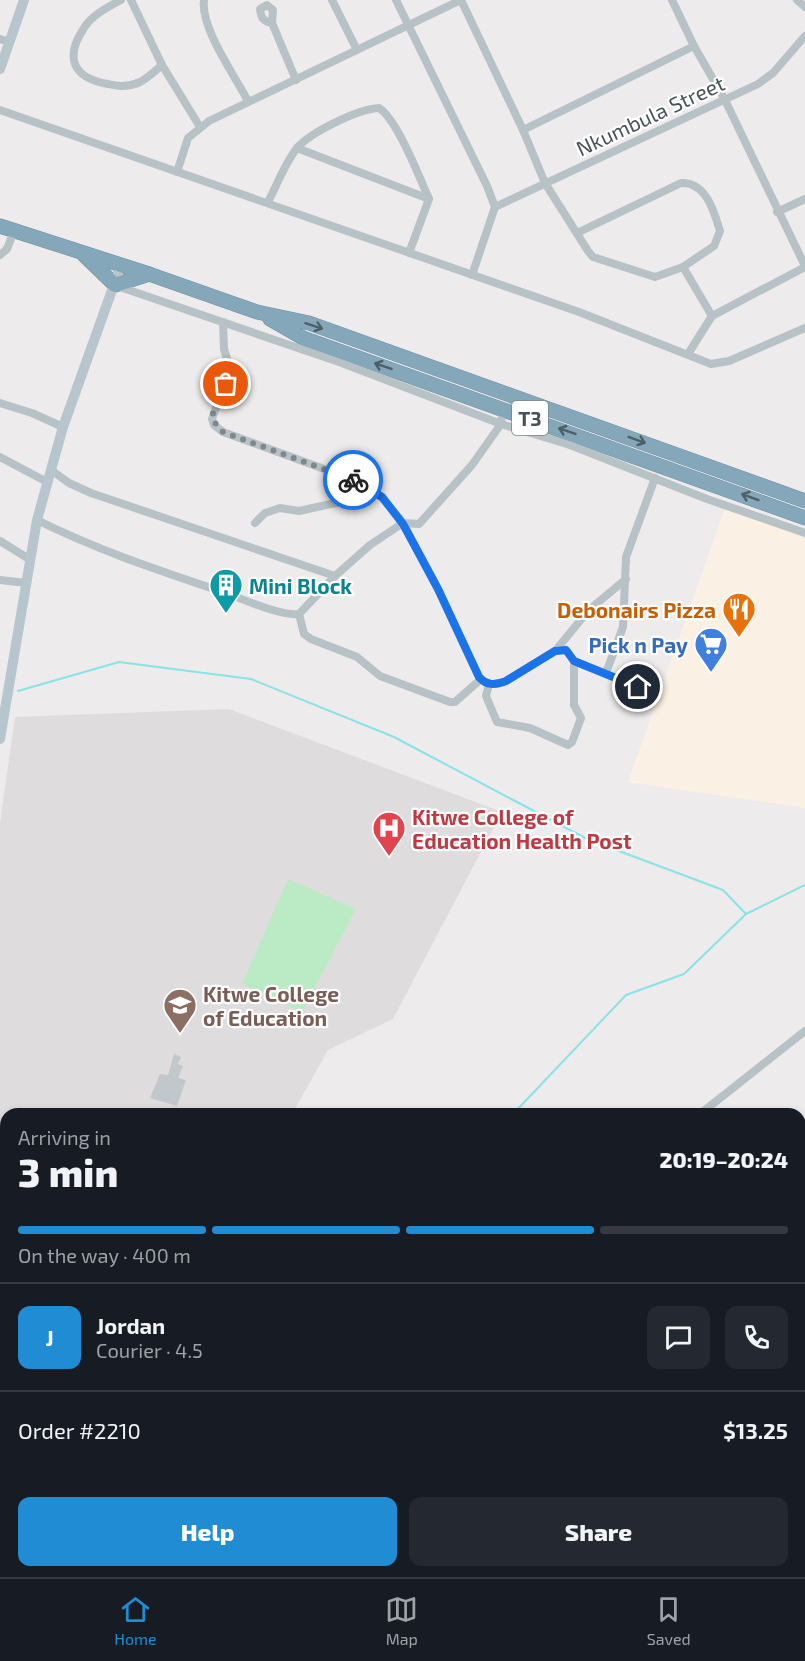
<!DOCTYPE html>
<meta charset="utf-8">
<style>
body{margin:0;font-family:"Exo 2",sans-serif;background:#242831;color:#f1f3f6;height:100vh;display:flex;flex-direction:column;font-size:22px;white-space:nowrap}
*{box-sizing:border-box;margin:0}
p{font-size:20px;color:#9ea1a6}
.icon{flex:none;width:33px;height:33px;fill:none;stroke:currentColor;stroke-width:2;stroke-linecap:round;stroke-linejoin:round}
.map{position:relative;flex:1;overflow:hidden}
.sheet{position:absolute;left:0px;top:1108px;width:806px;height:470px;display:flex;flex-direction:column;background:#171b24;border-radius:18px 18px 0 0;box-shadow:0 3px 9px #0003}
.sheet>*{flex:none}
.pin{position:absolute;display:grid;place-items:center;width:51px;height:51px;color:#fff;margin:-26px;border:3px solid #fff;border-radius:50%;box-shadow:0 2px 6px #0007}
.courier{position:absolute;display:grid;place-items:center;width:60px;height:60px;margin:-30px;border:4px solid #1a73e8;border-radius:50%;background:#fff;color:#222;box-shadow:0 2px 8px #0007}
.headline em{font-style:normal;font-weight:800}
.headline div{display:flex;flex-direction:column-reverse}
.headline{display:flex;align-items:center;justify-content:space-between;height:102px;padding:0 18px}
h1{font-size:39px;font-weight:800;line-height:45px}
.bar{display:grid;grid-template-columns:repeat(4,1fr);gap:9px 6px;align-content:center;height:72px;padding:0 18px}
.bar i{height:8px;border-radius:4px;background:#363941}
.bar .on{background:#208cd3}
.bar p{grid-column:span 4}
.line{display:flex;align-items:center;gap:15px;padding:0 18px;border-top:2px solid #363941}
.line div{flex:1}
.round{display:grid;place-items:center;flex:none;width:63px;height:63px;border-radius:12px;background:#242831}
.action{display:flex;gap:12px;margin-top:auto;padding:12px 18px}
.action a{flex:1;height:69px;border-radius:12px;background:#208cd3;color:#fff;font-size:24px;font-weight:800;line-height:69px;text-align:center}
.action a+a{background:#242831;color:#f1f3f6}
.tab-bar{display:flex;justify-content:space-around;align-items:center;height:84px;border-top:2px solid #363941;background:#171b24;font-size:16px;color:#9ea1a6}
.tab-bar a{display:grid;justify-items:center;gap:3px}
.tab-bar .on{color:#208cd3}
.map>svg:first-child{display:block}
</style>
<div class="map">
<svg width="805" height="1577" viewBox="0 0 805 1577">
<rect width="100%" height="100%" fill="#eeebec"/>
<polygon fill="#faf0e3" points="725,508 805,538 805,808 628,782"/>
<polygon fill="#dfdcdd" points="229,709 502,812 393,1019 328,1050 292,1114 6,1114 6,1350 0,1348 0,823 15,717"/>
<polygon fill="#baebc5" points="288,879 356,909 302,1012 242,984"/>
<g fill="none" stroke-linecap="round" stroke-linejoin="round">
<g stroke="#88e3e7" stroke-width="2">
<polyline points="18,691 119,662 251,679 394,737 587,839 723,890 746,914"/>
<polyline points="513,1114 626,995 684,974 746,914 805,885"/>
</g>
</g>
<polygon fill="#c2c7cb" points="174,1054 181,1057 178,1064 183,1066 178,1078 186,1080 177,1106 150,1098 160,1074 168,1075"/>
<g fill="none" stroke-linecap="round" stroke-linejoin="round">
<defs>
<g id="highway">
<polyline points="0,226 149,274 257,312 309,323 805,501"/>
<polyline points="84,255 115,285 149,274"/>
<polyline points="270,319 303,338 805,518"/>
</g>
</defs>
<use href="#highway" stroke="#7092a4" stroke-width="15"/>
<g stroke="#b7c2c7" stroke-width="8">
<path d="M121,0C108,7 92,15 84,28C64,58 73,78 108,84C119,87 129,87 140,82C148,78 155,71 162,65"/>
<polyline points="131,0 162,65 200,127"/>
<path d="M204,0C200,27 235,76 248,101"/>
<polyline points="332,0 357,50"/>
<polyline points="396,0 487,186 495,207 472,275"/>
<path d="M461,0L523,130L545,183L588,251L593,257L655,277L683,267L714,246L720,231C714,211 706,182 681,183L577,233"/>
<polyline points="672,0 694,46 725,100 805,266"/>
<polyline points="797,0 805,7"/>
<path d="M272,23C263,21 261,18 260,9L267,5L273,10L272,23L296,80"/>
<polyline points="0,39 10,42"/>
<polyline points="0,110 579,312 711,364 729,361 805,328"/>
<polyline points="523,130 694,46"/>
<polyline points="297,148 429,199"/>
<polyline points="177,172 188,138 209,121 461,0"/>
<path d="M268,202C277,185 285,163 297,148C311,132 358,109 379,108C397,119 420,179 429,199L409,253"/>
<polyline points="495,207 758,84 773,73 805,36"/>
<polyline points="777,212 805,199"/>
<polyline points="0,255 7,249 14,231"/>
<polyline points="683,267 712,316"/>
<polyline points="117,286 339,362 501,424 570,445 707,499 805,533"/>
<path d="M223,322L224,349L229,365L228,374L212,419L214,425L223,432L346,477L382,497L403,523L438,589L479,677C487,686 495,685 506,681L555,651L566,650L574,661L654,694"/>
<polyline points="688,354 712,316 805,267"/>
<polyline points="0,403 32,413 63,427"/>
<polyline points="0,457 47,482"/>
<polyline points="51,470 69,483 91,493 335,576"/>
<path d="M37,520C99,551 164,572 229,594C247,601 281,616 299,614L335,576L370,545L403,523L419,524L472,465L501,424L503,407"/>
<polyline points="255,523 265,513 280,508 299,511 377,494"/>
<polyline points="0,541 29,559"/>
<polyline points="0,580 26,583"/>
<polyline points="299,614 304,634 311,639 357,657 380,676 450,702 455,702 481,679"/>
<polyline points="555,651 589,610 626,579"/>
<polyline points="606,673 623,627 626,557 655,478"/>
<polyline points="489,684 486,696 497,722 530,728 568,745 572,742 581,718 574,705 574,661"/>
<polyline points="700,1114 805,1031"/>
<polyline points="111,1572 116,1577"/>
<polyline points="319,1572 320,1577"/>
<polyline points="11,1577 13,1572"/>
</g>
<g stroke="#b7c5cc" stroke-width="10">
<polyline points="0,69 24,0"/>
<polyline points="0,739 37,520 63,427 121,265"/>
</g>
<use href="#highway" stroke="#84a7b9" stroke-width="14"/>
</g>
<defs><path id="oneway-shaft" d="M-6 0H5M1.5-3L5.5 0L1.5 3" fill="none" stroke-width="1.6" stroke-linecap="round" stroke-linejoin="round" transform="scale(1.5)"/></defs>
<g stroke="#4e5f66">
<use href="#oneway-shaft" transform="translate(314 326) rotate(18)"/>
<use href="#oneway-shaft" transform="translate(383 366) rotate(-161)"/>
<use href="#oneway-shaft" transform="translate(567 431) rotate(-161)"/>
<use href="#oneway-shaft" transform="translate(637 440) rotate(20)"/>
<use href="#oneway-shaft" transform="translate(750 497) rotate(-160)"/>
</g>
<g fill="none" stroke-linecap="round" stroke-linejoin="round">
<path stroke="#80888b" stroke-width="6" stroke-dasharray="0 10.8" d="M226,384C216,403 204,416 223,432L353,480"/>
<path stroke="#1a73e8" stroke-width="8" d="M353,480L382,497L403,524L438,589L479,677C487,686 495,685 506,681L555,651L566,650L574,661L638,687"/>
</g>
<defs>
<symbol id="building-pin" viewBox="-11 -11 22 30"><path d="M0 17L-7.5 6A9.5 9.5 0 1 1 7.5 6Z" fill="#0f9aa8" stroke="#fff"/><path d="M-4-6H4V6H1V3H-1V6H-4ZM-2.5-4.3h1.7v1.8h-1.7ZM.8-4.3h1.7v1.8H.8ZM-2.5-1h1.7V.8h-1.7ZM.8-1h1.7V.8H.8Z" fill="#fff"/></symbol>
<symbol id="restaurant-pin" viewBox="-11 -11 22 30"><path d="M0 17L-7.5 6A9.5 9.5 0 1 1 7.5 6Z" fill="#e8710a" stroke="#fff"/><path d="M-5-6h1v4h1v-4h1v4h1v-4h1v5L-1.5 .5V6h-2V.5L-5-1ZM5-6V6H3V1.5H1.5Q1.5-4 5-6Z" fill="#fff"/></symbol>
<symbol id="supermarket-pin" viewBox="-11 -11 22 30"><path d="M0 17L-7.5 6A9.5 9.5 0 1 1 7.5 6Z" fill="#3f7fe0" stroke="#fff"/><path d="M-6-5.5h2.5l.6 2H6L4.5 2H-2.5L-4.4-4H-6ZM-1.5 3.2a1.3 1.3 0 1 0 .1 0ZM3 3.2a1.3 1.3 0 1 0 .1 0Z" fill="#fff"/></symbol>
<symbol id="hospital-pin" viewBox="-11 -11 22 30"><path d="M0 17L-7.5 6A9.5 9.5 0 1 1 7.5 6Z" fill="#e0444e" stroke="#fff"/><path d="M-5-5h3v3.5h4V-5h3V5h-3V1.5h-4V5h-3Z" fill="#fff"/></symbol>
<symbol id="university-pin" viewBox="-11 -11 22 30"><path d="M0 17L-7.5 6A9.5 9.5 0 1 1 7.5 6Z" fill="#8d6e63" stroke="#fff"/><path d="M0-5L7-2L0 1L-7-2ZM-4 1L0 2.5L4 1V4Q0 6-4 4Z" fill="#fff"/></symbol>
</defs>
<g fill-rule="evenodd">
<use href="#building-pin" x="207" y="566" width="38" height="52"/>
<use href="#restaurant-pin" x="720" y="590" width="38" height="52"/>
<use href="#supermarket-pin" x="692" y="625" width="38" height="52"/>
<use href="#hospital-pin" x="370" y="809" width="38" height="52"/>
<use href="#university-pin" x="161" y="986" width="38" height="52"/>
</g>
<g text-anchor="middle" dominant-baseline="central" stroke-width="4.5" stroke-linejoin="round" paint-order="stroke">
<rect fill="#fff" stroke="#7d8689" stroke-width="1.5" x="512" y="401" width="36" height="34" rx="4.5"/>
<g font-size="20" font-weight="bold" fill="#455257">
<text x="530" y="418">T3</text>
</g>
<g font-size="21" fill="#455257" stroke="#fff">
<text transform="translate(650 115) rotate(-25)">Nkumbula Street</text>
</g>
<g font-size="21" font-weight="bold" fill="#0d838f" stroke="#fff" text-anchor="start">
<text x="249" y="585">Mini Block</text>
</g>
<g font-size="21" font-weight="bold" fill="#c56008" stroke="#fff" text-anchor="end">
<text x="716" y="609">Debonairs Pizza</text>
</g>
<g font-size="21" font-weight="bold" fill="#366cbe" stroke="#fff" text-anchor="end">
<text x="688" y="644">Pick n Pay</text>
</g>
<g font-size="21" font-weight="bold" fill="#be3a42" stroke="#fff" text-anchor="start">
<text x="412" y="816">Kitwe College of<tspan x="412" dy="24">Education Health Post</tspan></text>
</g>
<g font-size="21" font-weight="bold" fill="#785e54" stroke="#fff" text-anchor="start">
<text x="203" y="993">Kitwe College<tspan x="203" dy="24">of Education</tspan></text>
</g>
</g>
</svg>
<div class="pin" style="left:226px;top:384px;background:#ea580c"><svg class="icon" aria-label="bag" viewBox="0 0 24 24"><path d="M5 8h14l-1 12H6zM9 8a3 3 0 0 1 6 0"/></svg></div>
<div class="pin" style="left:638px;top:687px;background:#1f2937"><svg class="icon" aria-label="home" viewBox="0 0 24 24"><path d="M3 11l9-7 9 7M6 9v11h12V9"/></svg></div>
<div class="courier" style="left:353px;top:480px"><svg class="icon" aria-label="bike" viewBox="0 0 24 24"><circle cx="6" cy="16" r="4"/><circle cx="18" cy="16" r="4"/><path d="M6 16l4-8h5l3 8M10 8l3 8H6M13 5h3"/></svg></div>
<section class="sheet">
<div class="headline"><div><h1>3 min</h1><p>Arriving in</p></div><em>20:19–20:24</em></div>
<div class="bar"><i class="on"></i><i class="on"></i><i class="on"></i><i></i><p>On the way · 400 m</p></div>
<div class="line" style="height:108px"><b class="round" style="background:#208cd3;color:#fff">J</b><div><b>Jordan</b><p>Courier · 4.5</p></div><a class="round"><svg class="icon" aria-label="chat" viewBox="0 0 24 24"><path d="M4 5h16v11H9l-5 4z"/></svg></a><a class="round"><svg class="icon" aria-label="phone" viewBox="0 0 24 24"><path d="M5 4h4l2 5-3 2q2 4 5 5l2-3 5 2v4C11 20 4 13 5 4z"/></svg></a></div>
<div class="line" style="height:78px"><div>Order #2210</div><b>$13.25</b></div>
<div class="action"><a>Help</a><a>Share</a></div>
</section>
</div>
<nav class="tab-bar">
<a class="on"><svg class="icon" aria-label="home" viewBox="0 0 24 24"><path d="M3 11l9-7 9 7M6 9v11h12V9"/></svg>Home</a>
<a><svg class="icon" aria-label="map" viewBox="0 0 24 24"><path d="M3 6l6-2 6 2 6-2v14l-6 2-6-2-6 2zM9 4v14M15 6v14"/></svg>Map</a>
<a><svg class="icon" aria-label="saved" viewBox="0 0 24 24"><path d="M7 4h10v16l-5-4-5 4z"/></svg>Saved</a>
</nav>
